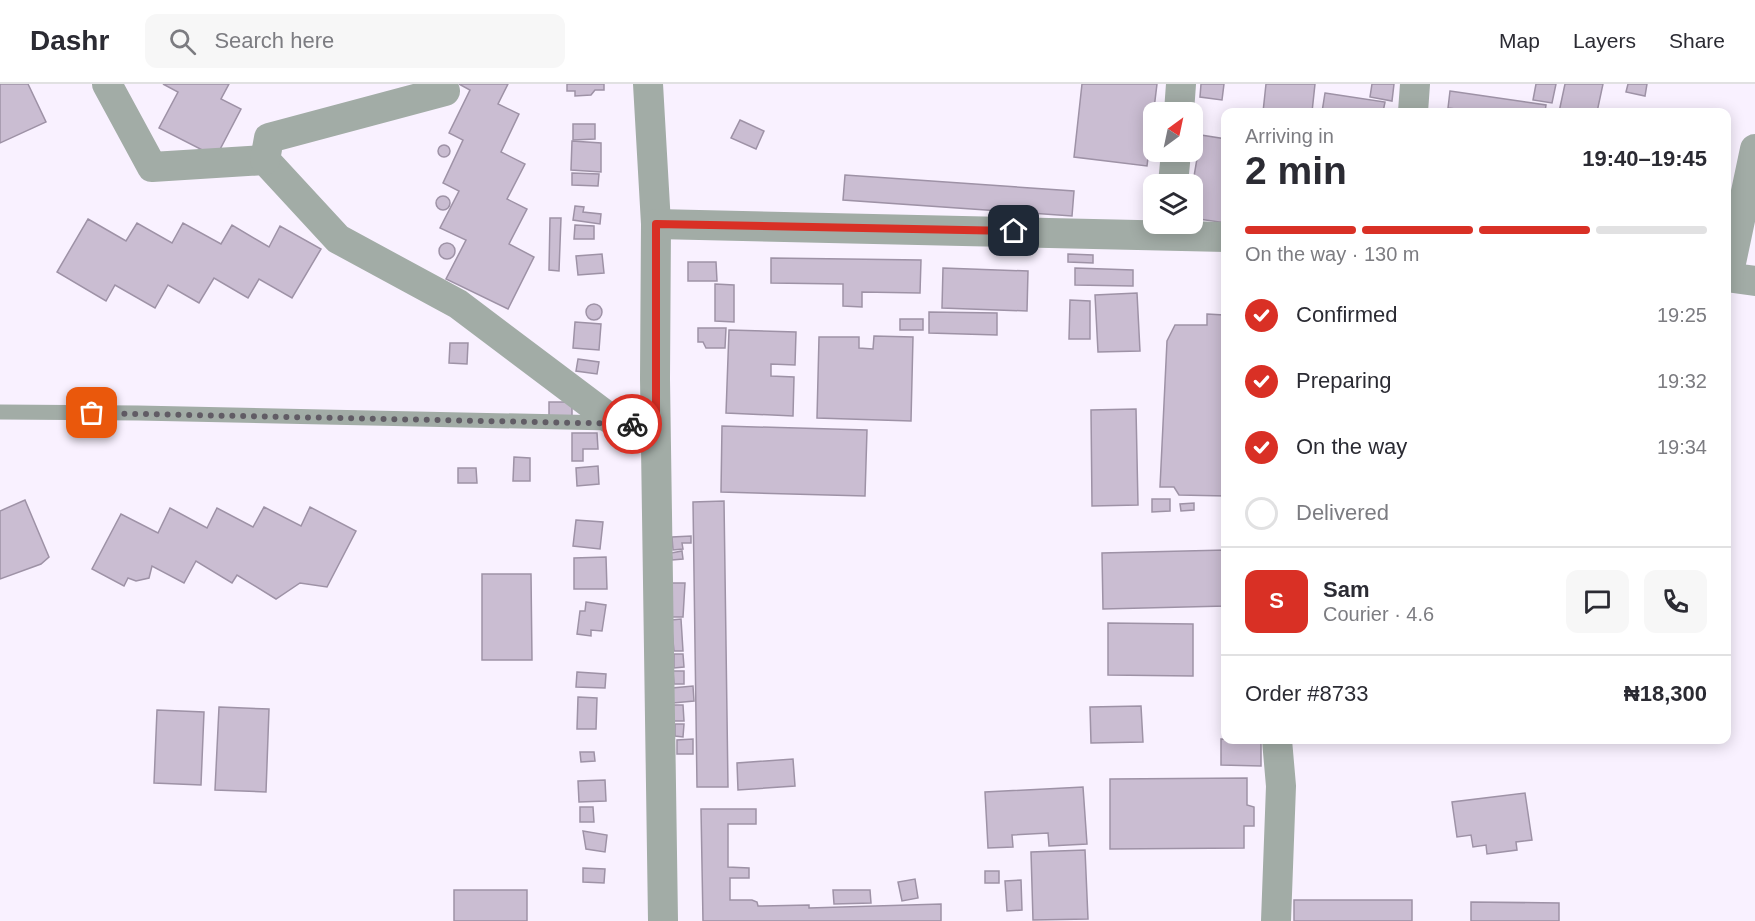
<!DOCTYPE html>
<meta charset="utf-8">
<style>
body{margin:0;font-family:Arial,sans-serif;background:#f7f7f7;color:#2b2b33;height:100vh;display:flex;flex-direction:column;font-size:22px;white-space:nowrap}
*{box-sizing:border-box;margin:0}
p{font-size:20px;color:#7c7c81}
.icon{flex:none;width:33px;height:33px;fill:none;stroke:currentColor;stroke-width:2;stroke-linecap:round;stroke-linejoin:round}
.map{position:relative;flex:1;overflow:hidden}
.details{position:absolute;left:1221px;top:24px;width:510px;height:636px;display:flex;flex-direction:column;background:#fff;border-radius:12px;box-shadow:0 3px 15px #0003}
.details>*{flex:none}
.needle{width:39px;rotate:33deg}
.tools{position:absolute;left:1143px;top:18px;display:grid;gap:12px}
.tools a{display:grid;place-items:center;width:60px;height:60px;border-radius:12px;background:#fff;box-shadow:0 3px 15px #0003;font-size:30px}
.pin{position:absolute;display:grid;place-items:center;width:51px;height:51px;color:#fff;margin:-26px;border-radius:12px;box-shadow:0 3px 9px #0006}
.courier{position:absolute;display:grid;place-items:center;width:60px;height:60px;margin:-30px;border:4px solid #d93025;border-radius:50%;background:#fff;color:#222;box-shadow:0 2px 8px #0007}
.overview em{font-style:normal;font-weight:800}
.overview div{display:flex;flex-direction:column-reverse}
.overview{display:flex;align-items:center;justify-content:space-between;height:102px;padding:0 24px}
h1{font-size:39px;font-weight:800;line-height:45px}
.bar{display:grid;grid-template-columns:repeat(4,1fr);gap:9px 6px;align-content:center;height:72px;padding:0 24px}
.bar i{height:8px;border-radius:4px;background:#e1e1e2}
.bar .current{background:#d93025}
.bar p{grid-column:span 4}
.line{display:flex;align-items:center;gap:15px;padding:0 24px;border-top:2px solid #e1e1e2}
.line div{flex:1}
.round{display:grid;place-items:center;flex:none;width:63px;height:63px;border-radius:12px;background:#f7f7f7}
ol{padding:0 24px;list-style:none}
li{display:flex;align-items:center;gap:18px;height:66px}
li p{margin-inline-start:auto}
li .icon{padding:6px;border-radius:50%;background:#d93025;color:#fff;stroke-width:4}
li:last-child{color:#7c7c81}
li i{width:33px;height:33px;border:3px solid #e1e1e2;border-radius:50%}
header{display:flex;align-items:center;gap:36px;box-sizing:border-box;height:84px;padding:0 30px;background:#fff;border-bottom:2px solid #e1e1e2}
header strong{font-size:28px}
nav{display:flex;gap:33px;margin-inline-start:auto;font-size:21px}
.search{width:420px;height:54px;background:#f7f7f7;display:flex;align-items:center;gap:15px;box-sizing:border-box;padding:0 21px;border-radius:12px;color:#7c7c81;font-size:22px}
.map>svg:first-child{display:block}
</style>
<header>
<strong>Dashr</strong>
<div class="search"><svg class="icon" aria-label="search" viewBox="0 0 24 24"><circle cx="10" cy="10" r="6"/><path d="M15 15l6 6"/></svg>Search here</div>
<nav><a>Map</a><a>Layers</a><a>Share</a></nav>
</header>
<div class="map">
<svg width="1755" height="837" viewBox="0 0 1755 837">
<rect width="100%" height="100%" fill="#f9f1ff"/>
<g fill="#cabdd2" stroke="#9e92a6" stroke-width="1.5">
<polygon points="0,0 28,0 46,38 0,59"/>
<polygon points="163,0 229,0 221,15 241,25 216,73 159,44 178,8"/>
<polygon points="459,0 508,0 498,20 519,30 501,68 525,80 507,115 527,125 509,160 534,173 508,225 446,195 466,156 440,144 459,107 443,99 463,56 449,49 470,6"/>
<polygon points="567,0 604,0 604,6 595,6 591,11 575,12 575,7 567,7"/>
<polygon points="1082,0 1157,0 1147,82 1074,73"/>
<polygon points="1201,0 1224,0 1222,16 1200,13"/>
<polygon points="1266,0 1315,0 1312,28 1263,28"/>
<polygon points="1372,0 1394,0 1392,17 1370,13"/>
<polygon points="1536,0 1556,0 1552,19 1533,16"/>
<polygon points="1565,0 1603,0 1597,28 1559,28"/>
<polygon points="1628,0 1647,0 1645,12 1626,8"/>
<polygon points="1450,7 1546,21 1545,28 1478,28 1448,24"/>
<polygon points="1325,9 1385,18 1383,28 1322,28"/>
<polygon points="740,36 764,47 756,65 731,54"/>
<polygon points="573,40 595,40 595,55 573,56"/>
<polygon points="1201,51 1226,55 1226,139 1192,134 1192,104"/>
<polygon points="572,57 601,59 601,88 571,86"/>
<circle cx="444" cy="67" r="6"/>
<polygon points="572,89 599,90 598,102 572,101"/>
<polygon points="845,91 1074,107 1072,132 843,116"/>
<circle cx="443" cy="119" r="7"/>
<polygon points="575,122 584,123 583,128 601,130 600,140 573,136"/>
<polygon points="550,134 561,134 559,187 549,186"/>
<polygon points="88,135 126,157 137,139 172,159 183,139 221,160 232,141 269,163 280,142 321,165 292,214 259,195 248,214 214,194 199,219 168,201 155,224 115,201 106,217 57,188"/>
<polygon points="575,141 594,142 594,155 574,155"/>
<circle cx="447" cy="167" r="8"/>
<polygon points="602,170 604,189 578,191 576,172"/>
<polygon points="1068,170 1093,171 1093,179 1068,178"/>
<polygon points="771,174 921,176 920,209 862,208 862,223 843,222 843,200 771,199"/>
<polygon points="688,178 716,178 717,197 688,197"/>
<polygon points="943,184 1028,187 1027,227 942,224"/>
<polygon points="1075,184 1133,186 1133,202 1075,201"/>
<polygon points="715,200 734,201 734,238 715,237"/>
<polygon points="1137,209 1140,267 1098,268 1095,211"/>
<polygon points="1070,216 1090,217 1090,255 1069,255"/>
<circle cx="594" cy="228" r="8"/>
<polygon points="929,228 997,229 997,251 929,249"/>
<polygon points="1207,230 1224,231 1226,242 1226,412 1179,411 1174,403 1160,403 1167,257 1175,241 1207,241"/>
<rect x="900" y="235" width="23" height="11"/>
<polygon points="575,238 601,240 599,266 573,264"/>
<polygon points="698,244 726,244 725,264 706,264 703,258 698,258"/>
<polygon points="729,246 796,248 795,281 771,280 771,292 794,293 793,332 726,329"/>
<polygon points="874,252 913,253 911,337 817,334 819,253 859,253 859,264 873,265"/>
<polygon points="450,259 468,259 467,280 449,279"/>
<polygon points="578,275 599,278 597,290 576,287"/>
<rect x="549" y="318" width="23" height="16"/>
<polygon points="1136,325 1138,421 1092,422 1091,326"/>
<polygon points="722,342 867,346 865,412 721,408"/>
<polygon points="572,349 597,349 598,365 583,365 583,377 572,377"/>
<polygon points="514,373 530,374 530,397 513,397"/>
<polygon points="598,382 599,400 577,402 576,384"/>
<polygon points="458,384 476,384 477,399 458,399"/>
<polygon points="1152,415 1170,415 1170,427 1152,428"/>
<polygon points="25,416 49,473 41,480 0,495 0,427"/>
<polygon points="724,417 728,703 697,703 693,418"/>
<polygon points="1194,419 1194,426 1181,427 1180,420"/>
<polygon points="264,423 301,442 310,423 356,447 327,503 300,499 276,515 237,491 232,499 196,477 184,499 152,482 149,494 136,497 128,494 124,502 92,485 121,430 158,449 170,424 207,444 217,424 253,443"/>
<polygon points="576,436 603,438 600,465 573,462"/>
<polygon points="691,452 691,459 682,459 683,465 673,466 672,453"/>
<polygon points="1226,466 1226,522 1103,525 1102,469"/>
<polygon points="682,467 683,475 672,476 671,469"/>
<polygon points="606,473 607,505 574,505 574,474"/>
<polygon points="482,490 531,490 532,576 482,576"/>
<polygon points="672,499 685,499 683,533 671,533"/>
<polygon points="586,518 606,521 602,547 591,546 591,552 577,550 580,527 585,527"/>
<polygon points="681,535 683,567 674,567 671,536"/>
<polygon points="1108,539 1193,540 1193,592 1108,591"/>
<polygon points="674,570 683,570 684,583 674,584"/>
<polygon points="673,587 684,587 684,600 674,600"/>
<polygon points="577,588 606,590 605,604 576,603"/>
<polygon points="693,602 694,617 673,619 672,604"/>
<polygon points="578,613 597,614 596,645 577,645"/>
<polygon points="673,621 683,621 684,637 674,637"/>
<polygon points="1141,622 1143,658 1091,659 1090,623"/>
<polygon points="219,623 269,625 266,708 215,706"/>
<polygon points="157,626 204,628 201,701 154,699"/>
<polygon points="675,640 684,640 683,653 675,652"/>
<polygon points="693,655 693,670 677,670 677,656"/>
<polygon points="1221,655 1261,656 1261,682 1221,681"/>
<polygon points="580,668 594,668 595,677 581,678"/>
<polygon points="793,675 795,702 738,706 737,679"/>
<polygon points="1247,694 1247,721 1254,723 1254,742 1244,742 1244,764 1110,765 1110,695"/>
<polygon points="605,696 606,717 579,718 578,697"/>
<polygon points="1083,703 1087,760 1049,762 1048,749 1012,751 1013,763 988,764 985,708"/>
<polygon points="1525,709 1532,756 1516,758 1517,766 1487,770 1486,761 1473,763 1471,751 1457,753 1452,718"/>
<polygon points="580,723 593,723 594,738 580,738"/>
<polygon points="701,725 756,725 756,740 728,740 728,783 749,784 749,794 730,794 730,816 752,816 757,818 758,822 809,821 809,824 941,820 941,837 703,837"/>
<polygon points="583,747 607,751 605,768 586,765"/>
<polygon points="1085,766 1088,835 1033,836 1031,768"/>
<polygon points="583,784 605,785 604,799 583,798"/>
<rect x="985" y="787" width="14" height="12"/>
<polygon points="915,795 918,814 902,817 898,798"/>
<polygon points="1021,796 1022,826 1007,827 1005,797"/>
<rect x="454" y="806" width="73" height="31"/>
<polygon points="833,806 870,806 871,819 834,820"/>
<rect x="1294" y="816" width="118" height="21"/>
<polygon points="1471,818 1559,819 1559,837 1471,837"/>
</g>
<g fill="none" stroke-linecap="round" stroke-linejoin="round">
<polyline stroke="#a2aca6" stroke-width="15" points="0,328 138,329 656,340"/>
<g stroke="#a2aca6" stroke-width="30">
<polyline points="107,0 152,83 265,76 338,155 458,220 616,339"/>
<polyline points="648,0 656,140 655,295 663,837"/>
<polyline points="1179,28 1181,0"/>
<polyline points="1413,28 1415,0"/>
<polyline points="265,76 269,54 445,7"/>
<polyline points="1173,100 1176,68"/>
<polyline points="656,140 1226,153"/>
<polyline points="1726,193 1755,197"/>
<polyline points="1728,193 1755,65"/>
<polyline points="1276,837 1281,702 1277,656"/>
</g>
</g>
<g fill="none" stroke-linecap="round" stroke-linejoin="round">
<polyline stroke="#615c65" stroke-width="6" stroke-dasharray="0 10.8" points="92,329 632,340"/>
<polyline stroke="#d93025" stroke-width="8" points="632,340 656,340 656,140 1014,147"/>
</g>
</svg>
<div class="tools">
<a><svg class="needle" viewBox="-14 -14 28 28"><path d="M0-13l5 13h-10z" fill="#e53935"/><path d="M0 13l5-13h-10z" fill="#7c7c81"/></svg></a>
<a><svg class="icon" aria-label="layers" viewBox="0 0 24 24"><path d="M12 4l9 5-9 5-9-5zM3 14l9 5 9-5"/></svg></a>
</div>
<div class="pin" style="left:92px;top:329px;background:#ea580c"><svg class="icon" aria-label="bag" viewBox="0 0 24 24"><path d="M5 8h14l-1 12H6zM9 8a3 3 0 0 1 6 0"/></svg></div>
<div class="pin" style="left:1014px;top:147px;background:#1f2937"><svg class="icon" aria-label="home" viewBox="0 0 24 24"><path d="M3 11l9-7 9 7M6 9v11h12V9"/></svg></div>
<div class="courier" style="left:632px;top:340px"><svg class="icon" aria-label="bike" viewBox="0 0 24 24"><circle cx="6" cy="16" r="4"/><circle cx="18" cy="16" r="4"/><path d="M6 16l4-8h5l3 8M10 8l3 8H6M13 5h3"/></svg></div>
<section class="details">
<div class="overview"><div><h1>2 min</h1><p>Arriving in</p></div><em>19:40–19:45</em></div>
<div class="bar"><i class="current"></i><i class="current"></i><i class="current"></i><i></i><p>On the way · 130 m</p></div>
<ol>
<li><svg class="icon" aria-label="check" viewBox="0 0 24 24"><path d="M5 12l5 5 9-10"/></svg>Confirmed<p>19:25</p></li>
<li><svg class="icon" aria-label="check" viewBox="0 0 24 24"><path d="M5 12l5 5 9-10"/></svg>Preparing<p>19:32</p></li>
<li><svg class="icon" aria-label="check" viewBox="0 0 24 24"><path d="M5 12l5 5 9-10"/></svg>On the way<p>19:34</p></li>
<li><i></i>Delivered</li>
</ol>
<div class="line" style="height:108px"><b class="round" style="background:#d93025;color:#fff">S</b><div><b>Sam</b><p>Courier · 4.6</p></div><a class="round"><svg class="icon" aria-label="chat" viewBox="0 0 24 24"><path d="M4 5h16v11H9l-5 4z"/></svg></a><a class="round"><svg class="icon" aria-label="phone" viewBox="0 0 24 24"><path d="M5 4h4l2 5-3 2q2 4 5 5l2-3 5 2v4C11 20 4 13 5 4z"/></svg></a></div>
<div class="line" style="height:78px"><div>Order #8733</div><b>₦18,300</b></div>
</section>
</div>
